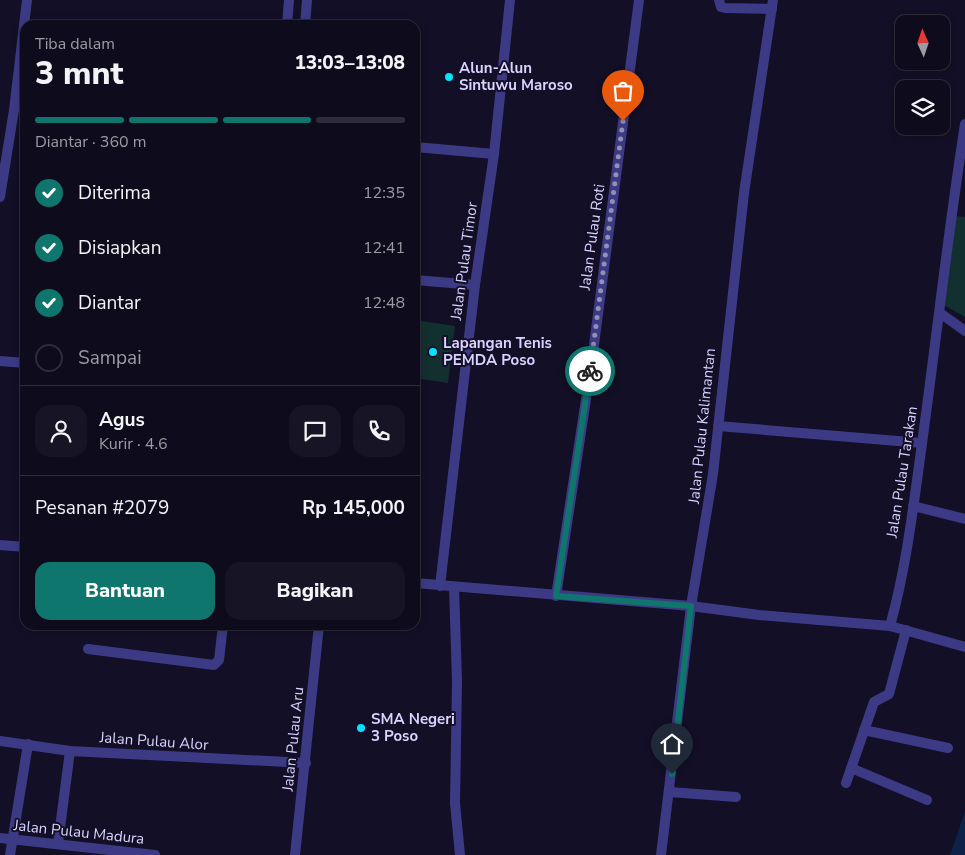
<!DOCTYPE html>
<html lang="id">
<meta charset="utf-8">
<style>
body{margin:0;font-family:"Nunito Sans",sans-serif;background:#171425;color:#f1f3f6;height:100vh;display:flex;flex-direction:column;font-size:19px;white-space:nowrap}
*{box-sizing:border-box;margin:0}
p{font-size:16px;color:#9b9ba3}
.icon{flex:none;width:28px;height:28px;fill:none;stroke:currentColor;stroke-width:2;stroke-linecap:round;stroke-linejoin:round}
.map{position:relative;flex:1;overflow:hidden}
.details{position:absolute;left:20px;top:20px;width:400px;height:610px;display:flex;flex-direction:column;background:#0e0b1c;border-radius:15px;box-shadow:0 2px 8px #0003,0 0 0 1px #2e2b3b}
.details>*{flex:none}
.needle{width:32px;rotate:357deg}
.fabs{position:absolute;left:895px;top:15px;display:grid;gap:10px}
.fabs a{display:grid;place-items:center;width:55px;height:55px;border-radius:10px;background:#0e0b1c;box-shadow:0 2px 8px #0003,0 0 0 1px #2e2b3b;font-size:25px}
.pin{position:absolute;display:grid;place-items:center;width:42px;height:42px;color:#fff;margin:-51px -21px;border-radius:50% 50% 50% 0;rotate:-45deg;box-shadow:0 0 5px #0007}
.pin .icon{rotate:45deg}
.courier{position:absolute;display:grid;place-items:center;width:50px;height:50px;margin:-25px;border:4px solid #0f766e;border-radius:50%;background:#fff;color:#222;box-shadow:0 1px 6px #0007}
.head em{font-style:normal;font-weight:800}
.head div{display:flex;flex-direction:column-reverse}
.head{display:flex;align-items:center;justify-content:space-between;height:85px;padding:0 15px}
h1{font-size:32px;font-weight:800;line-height:38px}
.bar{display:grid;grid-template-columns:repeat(4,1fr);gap:8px 5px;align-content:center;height:60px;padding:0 15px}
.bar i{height:6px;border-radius:4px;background:#2e2b3b}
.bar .active{background:#0f766e}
.bar p{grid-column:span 4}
.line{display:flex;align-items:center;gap:12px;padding:0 15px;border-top:1px solid #2e2b3b}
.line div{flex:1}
.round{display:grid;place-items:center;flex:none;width:52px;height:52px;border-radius:15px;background:#171425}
ol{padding:0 15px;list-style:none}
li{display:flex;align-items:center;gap:15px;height:55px}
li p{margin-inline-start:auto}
li .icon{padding:5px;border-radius:50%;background:#0f766e;color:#fff;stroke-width:4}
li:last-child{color:#9b9ba3}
li i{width:28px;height:28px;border:2px solid #2e2b3b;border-radius:50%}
.primary-button{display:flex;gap:10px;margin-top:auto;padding:10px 15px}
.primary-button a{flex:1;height:58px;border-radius:15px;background:#0f766e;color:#fff;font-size:20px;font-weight:800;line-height:58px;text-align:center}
.primary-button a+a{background:#171425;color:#f1f3f6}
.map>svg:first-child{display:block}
</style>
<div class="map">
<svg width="965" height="855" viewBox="0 0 965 855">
<rect width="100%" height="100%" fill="#130f26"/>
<g fill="#12302f">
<polygon points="954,216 965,217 965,317 944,305"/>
<polygon points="415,320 455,326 448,383 415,378"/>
</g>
<polygon fill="#0c2248" points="965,811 965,855 950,855"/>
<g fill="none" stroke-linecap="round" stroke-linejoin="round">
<g stroke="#3d3a85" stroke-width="10">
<polyline points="719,0 721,7 725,8 772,9"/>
<polyline points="287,25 289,0"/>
<polyline points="305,25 307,0"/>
<polyline points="415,147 494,154"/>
<polyline points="0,197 14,110 27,0"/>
<polyline points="415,280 475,285"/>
<polyline points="940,313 965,331"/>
<polyline points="0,361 25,363"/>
<polyline points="718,426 922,443"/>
<polyline points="913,506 965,519"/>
<polyline points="0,545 25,547"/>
<path d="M415,583L691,606L759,615L890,626C906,569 913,509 921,451C936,342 948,232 965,124"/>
<polyline points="440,586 475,285 494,154 510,0"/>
<polyline points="454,587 457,681 455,803 460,855"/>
<polyline points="556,596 592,360 639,0"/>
<polyline points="890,626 965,647"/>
<polyline points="88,649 214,665 219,660 223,625"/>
<polyline points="864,730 948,748"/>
<polyline points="0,741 70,751 306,763"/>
<polyline points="851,768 927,800"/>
<polyline points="846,783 874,702 889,694 906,630"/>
<polyline points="670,792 736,797"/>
<polyline points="0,838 155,855"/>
<polyline points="58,843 70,751"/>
<polyline points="10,855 28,744"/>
<polyline points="295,855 319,625"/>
<polyline points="661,855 691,606 713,474 744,193 773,0"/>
</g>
</g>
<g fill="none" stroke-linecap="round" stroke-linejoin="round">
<polyline stroke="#948fb3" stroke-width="5" stroke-dasharray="0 9" points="590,371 623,121"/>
<polyline stroke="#0f766e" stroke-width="6" points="590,371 556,596 691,606 672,774"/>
</g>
<g fill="#00e5ff" stroke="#130f26" stroke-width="2">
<circle cx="449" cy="77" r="5"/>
<circle cx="433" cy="352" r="5"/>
<circle cx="361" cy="728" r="5"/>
</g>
<g text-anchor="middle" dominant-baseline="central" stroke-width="4" stroke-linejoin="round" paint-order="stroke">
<g font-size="15" font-weight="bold" fill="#d9d4ff" stroke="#130f26" text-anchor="start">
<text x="459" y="68">Alun-Alun<tspan x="459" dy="17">Sintuwu Maroso</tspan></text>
<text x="443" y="343">Lapangan Tenis<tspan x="443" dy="17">PEMDA Poso</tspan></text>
<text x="371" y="719">SMA Negeri<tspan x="371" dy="17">3 Poso</tspan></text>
</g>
<g font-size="15" fill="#d9d4ff" stroke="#130f26">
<text transform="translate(592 237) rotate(-82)">Jalan Pulau Roti</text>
<text transform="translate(464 261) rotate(-82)">Jalan Pulau Timor</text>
<text transform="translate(702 426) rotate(-84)">Jalan Pulau Kalimantan</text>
<text transform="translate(902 472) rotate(-81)">Jalan Pulau Tarakan</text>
<text transform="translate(293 739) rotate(-84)">Jalan Pulau Aru</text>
<text transform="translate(154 741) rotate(4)">Jalan Pulau Alor</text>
<text transform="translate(79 832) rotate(6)">Jalan Pulau Madura</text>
</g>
</g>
</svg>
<div class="fabs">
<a><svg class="needle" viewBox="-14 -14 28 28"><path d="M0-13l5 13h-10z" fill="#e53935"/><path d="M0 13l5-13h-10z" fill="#9b9ba3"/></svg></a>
<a><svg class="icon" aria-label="layers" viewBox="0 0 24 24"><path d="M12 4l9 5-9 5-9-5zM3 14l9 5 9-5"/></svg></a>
</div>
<div class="pin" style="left:623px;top:121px;background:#ea580c"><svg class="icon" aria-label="bag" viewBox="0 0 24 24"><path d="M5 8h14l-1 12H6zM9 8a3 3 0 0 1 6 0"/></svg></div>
<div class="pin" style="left:672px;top:774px;background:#1f2937"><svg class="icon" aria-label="home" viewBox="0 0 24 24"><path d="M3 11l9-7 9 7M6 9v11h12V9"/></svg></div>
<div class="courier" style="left:590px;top:371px"><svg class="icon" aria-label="bike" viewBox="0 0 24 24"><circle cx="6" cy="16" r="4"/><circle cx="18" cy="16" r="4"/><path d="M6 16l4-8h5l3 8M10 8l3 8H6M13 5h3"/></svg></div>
<section class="details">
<div class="head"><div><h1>3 mnt</h1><p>Tiba dalam</p></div><em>13:03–13:08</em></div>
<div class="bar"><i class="active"></i><i class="active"></i><i class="active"></i><i></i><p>Diantar · 360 m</p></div>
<ol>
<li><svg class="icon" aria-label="check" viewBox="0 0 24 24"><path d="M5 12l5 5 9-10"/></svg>Diterima<p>12:35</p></li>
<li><svg class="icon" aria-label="check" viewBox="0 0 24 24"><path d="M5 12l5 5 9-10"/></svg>Disiapkan<p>12:41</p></li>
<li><svg class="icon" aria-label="check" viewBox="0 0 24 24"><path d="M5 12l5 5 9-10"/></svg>Diantar<p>12:48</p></li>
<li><i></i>Sampai</li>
</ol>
<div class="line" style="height:90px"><a class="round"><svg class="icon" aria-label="person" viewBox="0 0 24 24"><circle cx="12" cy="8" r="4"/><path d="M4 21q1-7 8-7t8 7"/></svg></a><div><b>Agus</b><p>Kurir · 4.6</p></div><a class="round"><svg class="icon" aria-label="chat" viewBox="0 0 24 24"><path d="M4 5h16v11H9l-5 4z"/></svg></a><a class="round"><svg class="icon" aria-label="phone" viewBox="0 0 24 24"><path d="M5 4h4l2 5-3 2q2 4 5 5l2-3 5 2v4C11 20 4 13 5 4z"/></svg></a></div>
<div class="line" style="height:65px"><div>Pesanan #2079</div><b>Rp 145,000</b></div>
<div class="primary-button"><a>Bantuan</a><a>Bagikan</a></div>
</section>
</div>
